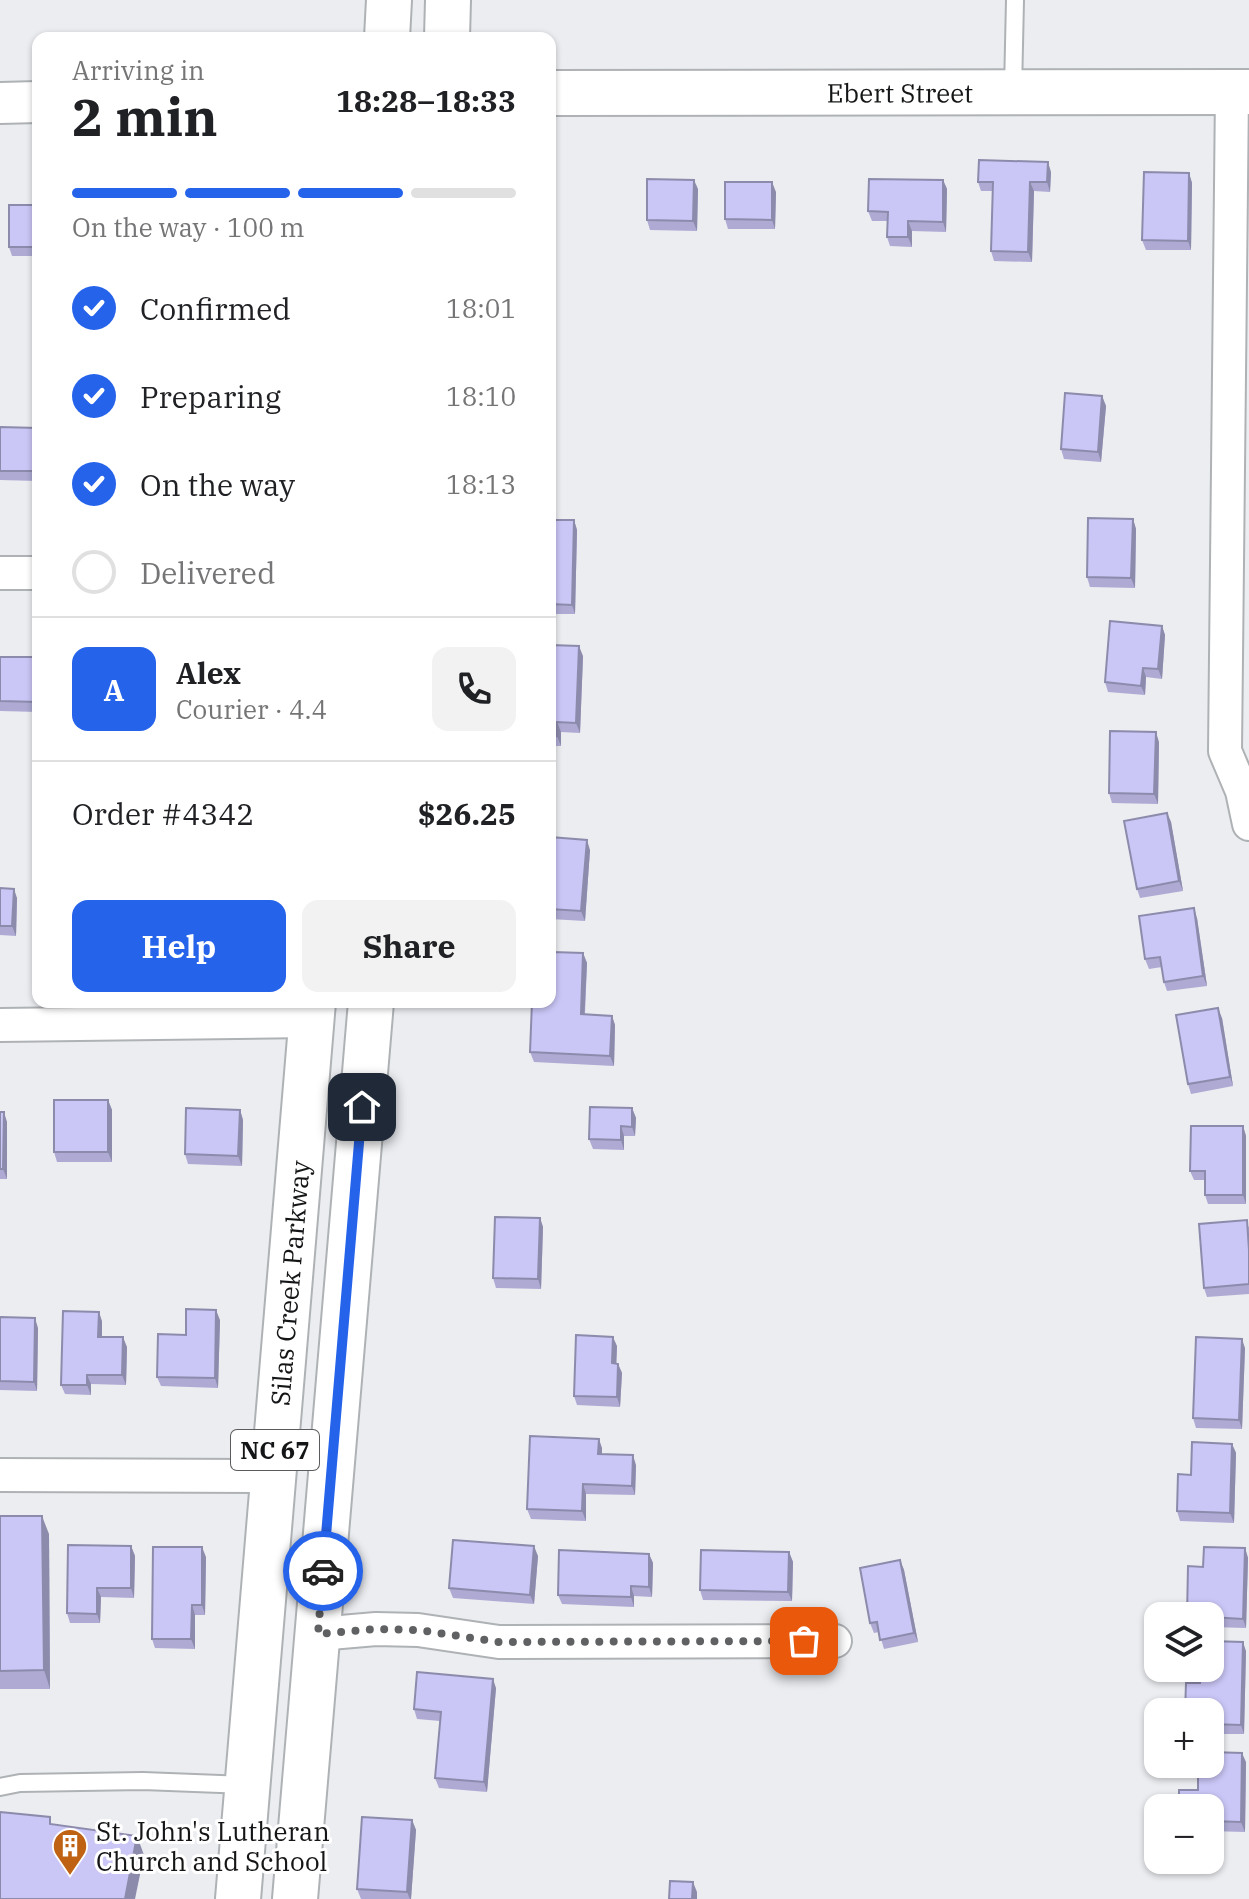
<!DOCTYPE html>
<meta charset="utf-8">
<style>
body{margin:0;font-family:"IBM Plex Serif",serif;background:#f2f2f2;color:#202124;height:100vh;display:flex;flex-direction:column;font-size:30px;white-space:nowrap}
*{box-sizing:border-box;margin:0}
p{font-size:26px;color:#757577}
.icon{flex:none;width:44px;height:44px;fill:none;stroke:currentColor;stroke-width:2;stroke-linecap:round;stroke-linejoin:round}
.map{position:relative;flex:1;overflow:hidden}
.side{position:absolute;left:32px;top:32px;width:524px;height:976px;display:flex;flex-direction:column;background:#fff;border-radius:16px;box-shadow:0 2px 6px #0004}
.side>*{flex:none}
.controls{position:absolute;left:1144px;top:1602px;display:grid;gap:16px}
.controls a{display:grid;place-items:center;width:80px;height:80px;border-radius:16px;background:#fff;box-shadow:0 2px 6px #0004;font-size:40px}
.pin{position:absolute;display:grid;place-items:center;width:68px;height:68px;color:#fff;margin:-34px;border-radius:16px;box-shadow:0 4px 12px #0006}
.courier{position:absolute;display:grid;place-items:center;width:80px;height:80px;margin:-40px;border:6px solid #2563eb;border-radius:50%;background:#fff;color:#222;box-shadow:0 2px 10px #0007}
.head em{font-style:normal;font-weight:800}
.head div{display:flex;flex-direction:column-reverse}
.head{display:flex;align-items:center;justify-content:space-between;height:136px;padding:0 40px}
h1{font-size:52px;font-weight:800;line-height:60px}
.bar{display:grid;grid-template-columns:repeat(4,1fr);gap:12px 8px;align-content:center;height:96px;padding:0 40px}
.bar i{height:10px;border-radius:6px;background:#e0e0e0}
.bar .selected{background:#2563eb}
.bar p{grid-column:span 4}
.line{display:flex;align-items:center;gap:20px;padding:0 40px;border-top:2px solid #e0e0e0}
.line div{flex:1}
.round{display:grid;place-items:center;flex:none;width:84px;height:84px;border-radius:16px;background:#f2f2f2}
ol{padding:0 40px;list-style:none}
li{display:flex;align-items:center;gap:24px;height:88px}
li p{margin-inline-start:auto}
li .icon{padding:8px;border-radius:50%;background:#2563eb;color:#fff;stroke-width:4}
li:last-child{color:#757577}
li i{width:44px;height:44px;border:4px solid #e0e0e0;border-radius:50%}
.primary-button{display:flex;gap:16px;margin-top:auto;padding:16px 40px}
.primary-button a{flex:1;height:92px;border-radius:16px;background:#2563eb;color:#fff;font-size:32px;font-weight:800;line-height:92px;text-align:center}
.primary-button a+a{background:#f2f2f2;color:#202124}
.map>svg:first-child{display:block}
</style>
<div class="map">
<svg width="1249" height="1899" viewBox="0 0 1249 1899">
<rect width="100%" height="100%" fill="#ebedf1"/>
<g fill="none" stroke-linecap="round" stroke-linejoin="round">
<defs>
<g id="service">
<polyline points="1013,90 1015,0"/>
<polyline points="0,1787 20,1783 143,1781 246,1785"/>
</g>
<g id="minor">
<polyline points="1232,92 1225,751 1242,791 1249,824"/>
<polyline points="0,573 38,573"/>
<polyline points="0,1025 311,1021"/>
<polyline points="0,1475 273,1476"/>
<polyline points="318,1634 376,1629 418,1630 499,1642 835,1641"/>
</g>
<polyline id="tertiary" points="0,103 38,102"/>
<g id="secondary">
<path id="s1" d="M550,93L1249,92"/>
</g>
<g id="primary">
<polyline points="387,38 389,0"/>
<polyline points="447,38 448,0"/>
<path id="s2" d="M238,1899L313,1002"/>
<polyline points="295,1899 371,1002"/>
</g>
</defs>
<use href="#service" stroke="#afb2b5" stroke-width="20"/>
<use href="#minor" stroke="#afb2b5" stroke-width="36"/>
<use href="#tertiary" stroke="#afb2b5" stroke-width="44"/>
<use href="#secondary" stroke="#afb2b5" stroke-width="48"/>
<use href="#primary" stroke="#afb2b5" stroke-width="48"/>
<use href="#service" stroke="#fff" stroke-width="16"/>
<use href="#minor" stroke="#fff" stroke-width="32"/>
<use href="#tertiary" stroke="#fff" stroke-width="40"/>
<use href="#secondary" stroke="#fff" stroke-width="44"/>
<use href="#primary" stroke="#fff" stroke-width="44"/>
</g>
<g fill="#aeaad4">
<polygon points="1051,172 1050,192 1034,191 1032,262 994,261 991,251 993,191 981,191 978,182"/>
<polygon points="1189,173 1192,183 1191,250 1146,250 1142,240"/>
<polygon points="943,180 947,189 946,232 912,231 912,247 890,246 887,237 887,221 872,221 868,211"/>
<polygon points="698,189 697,231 650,230 647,220"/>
<polygon points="776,192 775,229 728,229 725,219"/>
<polygon points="38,205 38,256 12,256 9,247"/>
<polygon points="1102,396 1106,406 1101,462 1064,459 1061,449"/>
<polygon points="0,427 38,428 38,481 0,480"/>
<polygon points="1133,519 1136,529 1135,588 1090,587 1087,577"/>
<polygon points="550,520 574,520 577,530 575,614 550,614"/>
<polygon points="1162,626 1165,635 1162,679 1146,677 1145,695 1108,692 1105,682"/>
<polygon points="550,645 583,656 580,733 561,732 561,746 550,746"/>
<polygon points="0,657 38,657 38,712 0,711"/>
<polygon points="1159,742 1158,804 1112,803 1109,793"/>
<polygon points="1167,813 1171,822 1183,891 1140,898 1137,889"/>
<polygon points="550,837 590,850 585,921 550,919"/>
<polygon points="0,888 17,898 16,936 0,935"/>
<polygon points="1197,918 1207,986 1167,991 1164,982 1162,967 1149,969 1145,959"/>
<polygon points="583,953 587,963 585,1014 612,1016 615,1025 614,1066 534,1062 530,1052"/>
<polygon points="1222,1018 1233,1086 1191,1094 1188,1084"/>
<polygon points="108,1100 112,1110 112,1162 57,1162 54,1152"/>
<polygon points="632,1108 636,1118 635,1136 624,1136 624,1150 593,1149 589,1139"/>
<polygon points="240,1110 243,1120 242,1166 188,1164 185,1154"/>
<polygon points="0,1112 7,1122 7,1179 0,1179"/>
<polygon points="1243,1126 1246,1136 1246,1204 1208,1204 1205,1195 1205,1180 1194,1180 1190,1171"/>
<polygon points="540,1218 543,1227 541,1289 496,1288 493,1278"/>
<polygon points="1249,1226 1249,1294 1207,1297 1204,1288"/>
<polygon points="0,1317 38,1328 37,1391 0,1390"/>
<polygon points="220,1320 218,1388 161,1386 157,1377 186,1335"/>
<polygon points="102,1321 102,1337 127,1347 126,1385 91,1384 91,1395 65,1394 61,1385"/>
<polygon points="617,1346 616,1364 618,1364 622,1373 620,1407 577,1405 574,1396"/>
<polygon points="1245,1348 1242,1429 1196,1428 1193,1418"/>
<polygon points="1232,1444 1236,1453 1234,1523 1180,1521 1177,1511 1191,1475"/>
<polygon points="602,1448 602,1454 636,1465 635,1495 586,1494 586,1521 531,1519 527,1509"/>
<polygon points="0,1516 49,1534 50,1689 0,1689"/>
<polygon points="131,1546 135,1556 134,1598 101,1597 100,1623 70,1623 67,1613"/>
<polygon points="1245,1548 1248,1558 1246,1628 1210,1627 1210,1616 1203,1567"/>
<polygon points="789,1552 793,1562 792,1601 703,1600 700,1590"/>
<polygon points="649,1554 653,1563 652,1597 634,1596 634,1607 562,1604 558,1595"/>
<polygon points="538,1556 534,1604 453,1598 449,1588"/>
<polygon points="206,1557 205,1615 195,1615 195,1649 155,1648 152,1639"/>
<polygon points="900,1560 904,1570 918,1642 884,1649 879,1632 874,1633 870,1623"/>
<polygon points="1246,1651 1244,1734 1210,1734 1210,1712 1200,1683"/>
<polygon points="496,1688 487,1792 439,1788 435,1778 440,1721 417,1719 414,1709"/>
<polygon points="1246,1762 1245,1832 1210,1831 1210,1808 1198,1790"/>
<polygon points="412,1820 416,1830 411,1899 361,1899 357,1889"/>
</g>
<g fill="#8d8bac">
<polygon points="1048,162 1051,172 1050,192 1047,182"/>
<polygon points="1189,173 1192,183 1191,250 1188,241"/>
<polygon points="694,180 698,189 697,231 693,221"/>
<polygon points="943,180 947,189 946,232 943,222"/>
<polygon points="772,182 776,192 775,229 772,220"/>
<polygon points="1030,182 1034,191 1032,262 1028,252"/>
<polygon points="908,221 912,231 912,247 908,237"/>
<polygon points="1102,396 1106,406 1101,462 1098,452"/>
<polygon points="1133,519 1136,529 1135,588 1131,578"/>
<polygon points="574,520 577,530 575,614 572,605"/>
<polygon points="1162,626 1165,635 1162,679 1158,669"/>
<polygon points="579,646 583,656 580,733 576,723"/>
<polygon points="1143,668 1146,677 1145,695 1141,686"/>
<polygon points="557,722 561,732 561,746 557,736"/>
<polygon points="1156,732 1159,742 1158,804 1154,794"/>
<polygon points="1167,813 1171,822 1183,891 1179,881"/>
<polygon points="587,840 590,850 585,921 581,911"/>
<polygon points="14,889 17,898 16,936 12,926"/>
<polygon points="1194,908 1197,918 1207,986 1203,976"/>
<polygon points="583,953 587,963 584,1024 581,1014"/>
<polygon points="1218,1008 1222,1018 1233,1086 1230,1077"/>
<polygon points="612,1016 615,1025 614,1066 610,1056"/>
<polygon points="108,1100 112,1110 112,1162 108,1152"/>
<polygon points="632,1108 636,1118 635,1136 632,1127"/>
<polygon points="240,1110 243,1120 242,1166 238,1156"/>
<polygon points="4,1112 7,1122 7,1179 3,1169"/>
<polygon points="621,1126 624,1136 624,1150 621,1140"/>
<polygon points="1243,1126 1246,1136 1246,1204 1243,1195"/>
<polygon points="540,1218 543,1227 541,1289 538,1279"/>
<polygon points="216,1310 220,1320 218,1388 215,1378"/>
<polygon points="99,1312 102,1321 102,1346 98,1337"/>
<polygon points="35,1318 38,1328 37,1391 34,1382"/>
<polygon points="123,1337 127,1347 126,1385 122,1375"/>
<polygon points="613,1337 617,1346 616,1373 612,1363"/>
<polygon points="1242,1339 1245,1348 1242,1429 1239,1420"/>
<polygon points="618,1364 622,1373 620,1407 617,1397"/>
<polygon points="87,1375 91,1384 91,1395 87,1385"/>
<polygon points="599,1439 602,1448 602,1464 598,1454"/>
<polygon points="1232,1444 1236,1453 1234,1523 1230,1513"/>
<polygon points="633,1455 636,1465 635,1495 632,1486"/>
<polygon points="583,1484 586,1494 586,1521 582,1511"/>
<polygon points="42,1516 49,1534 50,1689 44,1670"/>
<polygon points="131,1546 135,1556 134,1598 131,1588"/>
<polygon points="534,1546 538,1556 534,1604 530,1595"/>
<polygon points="202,1547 206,1557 205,1615 202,1605"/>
<polygon points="1245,1548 1248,1558 1246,1628 1243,1619"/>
<polygon points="789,1552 793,1562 792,1601 788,1592"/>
<polygon points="649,1554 653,1563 652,1597 649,1587"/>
<polygon points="900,1560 904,1570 918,1642 914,1633"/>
<polygon points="631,1586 634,1596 634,1607 631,1597"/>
<polygon points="97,1588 101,1597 100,1623 97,1614"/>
<polygon points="192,1605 195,1615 195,1649 191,1639"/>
<polygon points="1243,1642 1246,1651 1244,1734 1241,1725"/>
<polygon points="493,1679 496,1688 487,1792 484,1782"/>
<polygon points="1242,1753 1246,1762 1245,1832 1241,1822"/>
<polygon points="412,1820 416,1830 411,1899 410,1899 407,1892"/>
<polygon points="137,1836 144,1855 135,1899 125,1899"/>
<polygon points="693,1882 697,1892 697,1899 692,1899"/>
</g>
<g fill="#cac6f6" stroke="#8d8bac" stroke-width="2">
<polygon points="979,160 1048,162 1047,182 1030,182 1028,252 991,251 993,182 978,182"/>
<polygon points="1144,172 1189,173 1188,241 1142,240"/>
<polygon points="647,179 694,180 693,221 647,220"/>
<polygon points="869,179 943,180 943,222 908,221 908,237 887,237 888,212 868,211"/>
<polygon points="725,182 772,182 772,220 725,219"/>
<rect x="9" y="205" width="29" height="42"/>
<polygon points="1065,393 1102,396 1098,452 1061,449"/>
<polygon points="0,427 38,428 38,471 0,471"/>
<polygon points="1088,518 1133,519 1131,578 1087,577"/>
<polygon points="550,520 574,520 572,605 550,604"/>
<polygon points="1110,621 1162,626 1158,669 1143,668 1141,686 1105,682"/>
<polygon points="550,645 579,646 576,723 557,722 557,736 550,736"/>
<polygon points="0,657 38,657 38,702 0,701"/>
<polygon points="1110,731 1156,732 1154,794 1109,793"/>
<polygon points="1167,813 1179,881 1137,889 1124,821"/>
<polygon points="550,837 587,840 581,911 550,909"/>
<polygon points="0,888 14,889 12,926 0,926"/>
<polygon points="1194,908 1203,976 1164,982 1160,957 1145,959 1139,916"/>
<polygon points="552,952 583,953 581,1014 612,1016 610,1056 530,1052 532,1002 550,1002 550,969 551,969"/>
<polygon points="1218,1008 1230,1077 1188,1084 1176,1015"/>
<rect x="54" y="1100" width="54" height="52"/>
<polygon points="590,1107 632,1108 632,1127 621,1126 621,1140 589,1139"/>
<polygon points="186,1108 240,1110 238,1156 185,1154"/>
<polygon points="0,1112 4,1112 3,1169 0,1169"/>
<polygon points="1191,1126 1243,1126 1243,1195 1205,1195 1205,1171 1190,1171"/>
<polygon points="495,1217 540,1218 538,1279 493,1278"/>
<polygon points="1247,1220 1249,1250 1249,1284 1204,1288 1199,1224"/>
<polygon points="186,1309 216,1310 215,1378 157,1377 158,1334 186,1335"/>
<polygon points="63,1311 99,1312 98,1337 123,1337 122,1375 87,1375 87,1385 61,1385"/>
<polygon points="0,1317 35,1318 34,1382 0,1381"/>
<polygon points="576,1335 613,1337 612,1363 618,1364 617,1397 574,1396"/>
<polygon points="1196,1337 1242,1339 1239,1420 1193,1418"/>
<polygon points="530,1436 599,1439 598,1454 633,1455 632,1486 583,1484 582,1511 527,1509"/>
<polygon points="1192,1442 1232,1444 1230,1513 1177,1511 1178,1474 1191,1475"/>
<polygon points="0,1516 42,1516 44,1670 0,1671"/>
<polygon points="453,1540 534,1546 530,1595 449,1588"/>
<polygon points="68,1545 131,1546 131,1588 97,1588 97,1614 67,1613"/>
<polygon points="153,1547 202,1547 202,1605 192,1605 191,1639 152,1639"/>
<polygon points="1204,1547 1245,1548 1243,1619 1210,1617 1210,1616 1187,1616 1188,1566 1203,1567"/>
<polygon points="559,1550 649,1554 649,1587 631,1586 631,1597 558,1595"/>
<polygon points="701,1550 789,1552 788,1592 700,1590"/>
<polygon points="900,1560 914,1633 880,1640 877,1622 870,1623 860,1568"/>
<polygon points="1210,1641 1243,1642 1241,1725 1210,1724 1210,1712 1185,1712 1186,1683 1200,1683 1201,1668 1210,1668"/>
<polygon points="417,1672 493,1679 484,1782 435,1778 441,1712 414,1709"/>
<polygon points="1210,1752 1242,1753 1241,1822 1210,1821 1210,1808 1179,1808 1179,1790 1198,1790 1198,1764 1210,1764"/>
<polygon points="0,1812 50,1817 50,1824 137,1836 125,1899 0,1899"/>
<polygon points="362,1817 412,1820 407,1892 357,1889"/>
<polygon points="670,1881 693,1882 692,1899 669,1899"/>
</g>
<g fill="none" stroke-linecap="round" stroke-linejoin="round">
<polyline stroke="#5f6163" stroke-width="8" stroke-dasharray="0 14.4" points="323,1571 318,1634 376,1629 418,1630 499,1642 804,1641"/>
<polyline stroke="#2563eb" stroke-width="10" points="323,1571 362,1107"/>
</g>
<defs>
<symbol id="building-pin" viewBox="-11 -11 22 30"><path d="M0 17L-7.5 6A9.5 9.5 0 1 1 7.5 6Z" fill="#bf6213" stroke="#fff"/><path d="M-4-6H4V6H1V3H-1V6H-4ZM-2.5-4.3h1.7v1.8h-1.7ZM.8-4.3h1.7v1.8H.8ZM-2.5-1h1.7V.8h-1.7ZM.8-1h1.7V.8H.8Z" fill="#fff"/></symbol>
</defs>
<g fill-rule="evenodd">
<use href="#building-pin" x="50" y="1826" width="40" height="54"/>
</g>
<g text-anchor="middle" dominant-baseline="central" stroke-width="6" stroke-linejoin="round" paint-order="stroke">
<rect fill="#fff" stroke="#5a5b5c" stroke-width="2" x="231" y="1430" width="88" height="40" rx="6"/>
<g font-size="24" font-weight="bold" fill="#141516">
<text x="275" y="1450">NC 67</text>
</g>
<g font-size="26" fill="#141516" stroke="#fff">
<text stroke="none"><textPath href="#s1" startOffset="350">Ebert Street</textPath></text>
<text stroke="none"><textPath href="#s2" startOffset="618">Silas Creek Parkway</textPath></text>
</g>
<g font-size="26" fill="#141516" stroke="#fff" text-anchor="start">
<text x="96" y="1831">St. John's Lutheran<tspan x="96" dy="30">Church and School</tspan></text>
</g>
</g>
</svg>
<div class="controls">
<a><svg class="icon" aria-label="layers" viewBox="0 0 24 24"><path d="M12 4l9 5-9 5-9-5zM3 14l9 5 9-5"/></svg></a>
<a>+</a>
<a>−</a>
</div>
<div class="pin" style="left:804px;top:1641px;background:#ea580c"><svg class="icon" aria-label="bag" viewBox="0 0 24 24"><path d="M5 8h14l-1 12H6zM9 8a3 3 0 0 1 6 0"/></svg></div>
<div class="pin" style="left:362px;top:1107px;background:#1f2937"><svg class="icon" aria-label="home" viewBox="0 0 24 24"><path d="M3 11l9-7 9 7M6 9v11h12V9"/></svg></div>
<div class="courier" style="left:323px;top:1571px"><svg class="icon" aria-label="car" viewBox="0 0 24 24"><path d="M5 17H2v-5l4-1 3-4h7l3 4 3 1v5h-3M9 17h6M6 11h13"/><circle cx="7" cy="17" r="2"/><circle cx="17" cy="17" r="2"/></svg></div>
<section class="side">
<div class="head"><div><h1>2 min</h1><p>Arriving in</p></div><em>18:28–18:33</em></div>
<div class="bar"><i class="selected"></i><i class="selected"></i><i class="selected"></i><i></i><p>On the way · 100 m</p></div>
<ol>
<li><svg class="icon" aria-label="check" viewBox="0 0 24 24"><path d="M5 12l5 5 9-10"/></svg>Confirmed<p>18:01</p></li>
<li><svg class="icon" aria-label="check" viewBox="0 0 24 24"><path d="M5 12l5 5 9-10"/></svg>Preparing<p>18:10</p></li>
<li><svg class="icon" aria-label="check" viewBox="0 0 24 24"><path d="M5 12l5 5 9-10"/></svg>On the way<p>18:13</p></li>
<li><i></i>Delivered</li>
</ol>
<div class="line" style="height:144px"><b class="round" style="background:#2563eb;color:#fff">A</b><div><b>Alex</b><p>Courier · 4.4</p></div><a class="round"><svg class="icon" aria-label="phone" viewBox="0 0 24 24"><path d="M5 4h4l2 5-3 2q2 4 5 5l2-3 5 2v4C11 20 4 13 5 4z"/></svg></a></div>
<div class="line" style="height:104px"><div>Order #4342</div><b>$26.25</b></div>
<div class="primary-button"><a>Help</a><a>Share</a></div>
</section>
</div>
